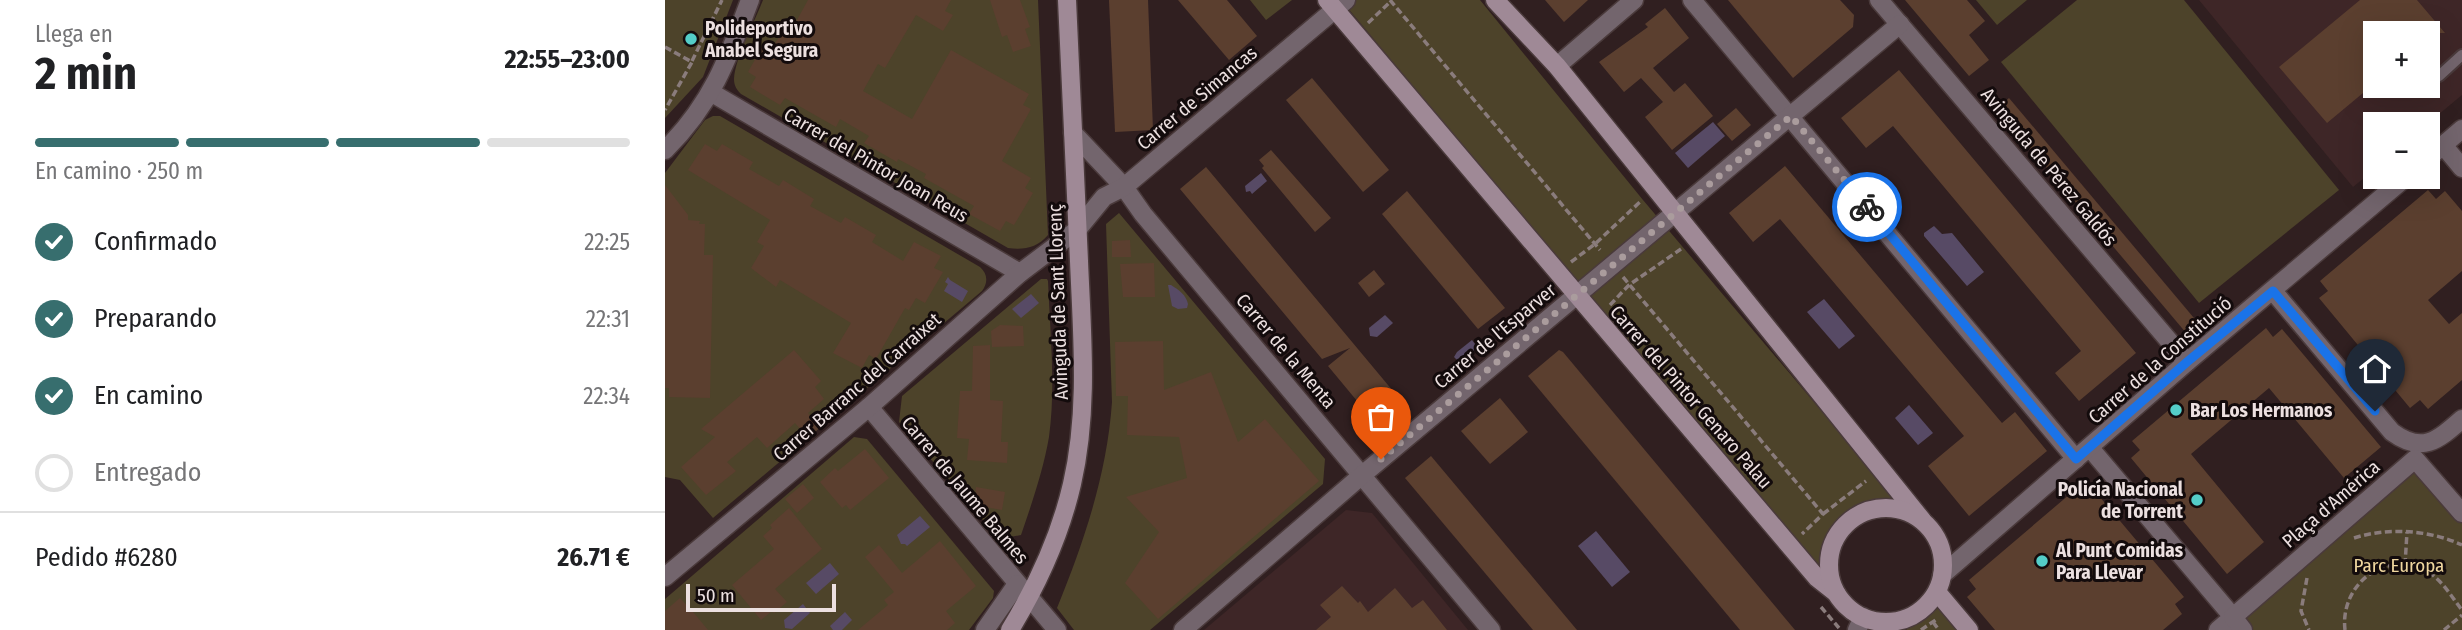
<!DOCTYPE html>
<html lang="es">
<meta charset="utf-8">
<style>
body{margin:0;font-family:"Fira Sans Condensed",sans-serif;background:#f2f2f2;color:#202124;height:100vh;display:flex;flex-direction:column;font-size:26px;white-space:nowrap}
*{box-sizing:border-box;margin:0}
p{font-size:23px;color:#757577}
.icon{flex:none;width:38px;height:38px;fill:none;stroke:currentColor;stroke-width:2;stroke-linecap:round;stroke-linejoin:round}
.map{position:relative;flex:1;overflow:hidden}
.sheet{display:flex;flex-direction:column;background:#fff;width:665px}
.sheet>*{flex:none}
.controls{position:absolute;left:1698px;top:21px;display:grid;gap:14px}
.controls a{display:grid;place-items:center;width:77px;height:77px;border-radius:0px;background:#fff;box-shadow:0 7px 28px #0002;font-size:35px}
.scale{position:absolute;left:21px;bottom:18px;width:150px;box-sizing:border-box;padding-left:7px;border:4px solid #ece0e0;border-top:0;font-size:19px;line-height:24px;white-space:nowrap;color:#ece0e0;-webkit-text-stroke:5px #130b0c;paint-order:stroke}
.pin{position:absolute;display:grid;place-items:center;width:60px;height:60px;color:#fff;margin:-72px -30px;border-radius:50% 50% 50% 0;rotate:-45deg;box-shadow:0 0 7px #0007}
.pin .icon{rotate:45deg}
.courier{position:absolute;display:grid;place-items:center;width:70px;height:70px;margin:-35px;border:5px solid #1a73e8;border-radius:50%;background:#fff;color:#222;box-shadow:0 2px 9px #0007}
.headline em{font-style:normal;font-weight:700}
.headline div{display:flex;flex-direction:column-reverse}
.headline{display:flex;align-items:center;justify-content:space-between;height:119px;padding:0 35px}
h1{font-size:46px;font-weight:700;line-height:52px}
.bar{display:grid;grid-template-columns:repeat(4,1fr);gap:10px 7px;align-content:center;height:84px;padding:0 35px}
.bar i{height:9px;border-radius:5px;background:#e0e0e0}
.bar .current{background:#376e6e}
.bar p{grid-column:span 4}
.line{display:flex;align-items:center;gap:18px;padding:0 35px;border-top:2px solid #e0e0e0}
.line div{flex:1}
ol{padding:0 35px;list-style:none}
li{display:flex;align-items:center;gap:21px;height:77px}
li p{margin-inline-start:auto}
li .icon{padding:7px;border-radius:50%;background:#376e6e;color:#fff;stroke-width:4}
li:last-child{color:#757577}
li i{width:38px;height:38px;border:4px solid #e0e0e0;border-radius:50%}
main{display:flex;flex:1;min-height:0}
.map>svg:first-child{display:block}
</style>
<main>
<section class="sheet">
<div class="headline"><div><h1>2 min</h1><p>Llega en</p></div><em>22:55–23:00</em></div>
<div class="bar"><i class="current"></i><i class="current"></i><i class="current"></i><i></i><p>En camino · 250 m</p></div>
<ol>
<li><svg class="icon" aria-label="check" viewBox="0 0 24 24"><path d="M5 12l5 5 9-10"/></svg>Confirmado<p>22:25</p></li>
<li><svg class="icon" aria-label="check" viewBox="0 0 24 24"><path d="M5 12l5 5 9-10"/></svg>Preparando<p>22:31</p></li>
<li><svg class="icon" aria-label="check" viewBox="0 0 24 24"><path d="M5 12l5 5 9-10"/></svg>En camino<p>22:34</p></li>
<li><i></i>Entregado</li>
</ol>
<div class="line" style="height:91px"><div>Pedido #6280</div><b>26.71 €</b></div>
</section>
<div class="map">
<svg width="1797" height="630" viewBox="0 0 1797 630">
<rect width="100%" height="100%" fill="#301f20"/>
<g fill="#3e2627" fill-rule="evenodd">
<path d="M1534,0H1797V95L1762,124H1710V169L1688,187ZM1710,33H1762V86H1710Z"/>
<polygon points="681,510 707,513 803,630 539,630"/>
</g>
<g fill="#4d432a">
<polygon points="0,0 68,0 38,77 0,118"/>
<path d="M98,0H373L383,235C372,248 359,250 343,248L76,94C72,90 69,86 69,79C70,58 90,21 98,0Z"/>
<polygon points="585,0 627,0 601,20"/>
<path d="M676,0H815L978,200L1236,505C1186,497 1156,524 1154,573Z"/>
<polygon points="1311,0 1362,0 1332,25"/>
<polygon points="1412,0 1519,0 1674,190 1534,303 1336,62"/>
<path d="M48,116H55L315,267C323,274 323,283 317,291L48,518L15,480L0,477V173L40,120Z"/>
<path d="M454,213L660,459L658,484L485,630H409L392,608C419,542 442,474 447,402L441,224Z"/>
<path d="M376,279H382L383,281C385,333 391,386 384,437C378,471 367,503 356,535L334,539L234,422L237,396Z"/>
<polygon points="189,437 202,439 329,591 328,598 304,630 0,630 0,599"/>
<polygon points="1749,468 1797,522 1797,630 1586,630 1575,617"/>
<path d="M1272,592L1304,630H1242L1234,621C1251,614 1262,606 1272,592Z"/>
</g>
<g fill="#574a65">
<polygon points="1048,122 1060,136 1023,168 1010,153"/>
<polygon points="596,173 602,181 587,194 585,191 581,192 580,186"/>
<polygon points="1269,226 1277,234 1287,233 1319,272 1302,286 1259,236 1259,233"/>
<polygon points="283,277 285,280 303,291 297,302 279,291 283,284 280,282"/>
<path d="M503,285H506C514,290 521,295 523,304L522,308L513,309L507,306Z"/>
<polygon points="366,294 374,303 356,318 347,309"/>
<polygon points="1159,299 1190,336 1174,349 1142,312"/>
<polygon points="720,315 728,323 712,337 705,336 704,328"/>
<polygon points="807,340 813,348 796,361 793,361 789,357 792,352"/>
<polygon points="1244,405 1268,433 1253,445 1230,418"/>
<polygon points="727,408 735,417 717,432 711,431 709,423"/>
<polygon points="255,516 265,527 242,546 240,544 236,544 232,535"/>
<polygon points="931,531 965,572 947,587 913,546"/>
<polygon points="165,563 174,574 151,594 141,583"/>
<polygon points="138,604 145,613 127,629 120,628 119,620"/>
<polygon points="180,612 187,620 177,630 168,630 165,626"/>
</g>
<g fill="#5b3f2f">
<polygon points="143,0 286,0 280,11 288,15 278,31 251,15 220,68 213,64 198,91 247,119 286,50 364,94 358,105 366,109 337,161 366,178 360,188 368,193 349,225 341,221 335,231 304,214 309,206 259,178 261,174 233,159 232,162 199,143 204,136 175,119 171,127 120,98 115,105 85,87 91,77 83,72 101,40 109,45 116,34 122,38"/>
<polygon points="325,0 355,0 365,27 360,29 366,46 348,52 342,35 337,37"/>
<polygon points="444,0 483,0 488,130 450,132"/>
<polygon points="513,0 562,0 592,36 564,60"/>
<polygon points="880,0 923,0 899,22"/>
<polygon points="1063,0 1175,0 1189,15 1188,27 1128,78"/>
<polygon points="1240,0 1302,0 1320,21 1304,35 1324,60 1304,76"/>
<polygon points="1695,0 1752,0 1780,33 1710,33 1710,83 1662,123 1614,67"/>
<polygon points="1000,8 1024,38 988,68 1009,92 1020,83 1048,116 1007,150 980,117 998,102 976,78 959,92 934,62 983,27 980,24"/>
<polygon points="1234,70 1471,353 1414,401 1390,373 1416,351 1315,230 1228,126 1201,148 1176,118"/>
<polygon points="647,78 724,170 698,192 621,100"/>
<polygon points="1344,98 1534,324 1522,334 1332,109"/>
<polygon points="1071,108 1086,125 1067,141 1052,124"/>
<polygon points="40,144 52,151 57,144 88,162 84,169 114,186 118,180 149,199 145,206 176,223 180,217 211,235 207,242 238,261 249,242 276,256 269,268 278,272 260,303 251,298 244,310 240,308 211,359 204,355 197,368 168,353 186,323 115,280 111,287 86,268 99,246 92,242 105,220 23,170"/>
<polygon points="606,150 666,218 650,232 597,168 599,166 594,160"/>
<polygon points="1120,166 1337,423 1350,412 1382,451 1304,516 1263,466 1299,436 1115,219 1088,242 1064,213"/>
<polygon points="541,167 733,397 707,419 663,366 685,348 657,359 515,189"/>
<polygon points="0,185 23,215 23,220 35,221 34,224 40,224 39,255 48,255 45,398 4,397 4,388 0,388"/>
<polygon points="1763,190 1771,199 1780,191 1797,211 1797,271 1763,300 1784,324 1797,313 1797,380 1763,409 1755,400 1745,408 1654,298 1663,291 1655,281"/>
<polygon points="742,191 840,308 813,329 717,214"/>
<polygon points="465,240 466,257 447,257 447,241"/>
<polygon points="489,263 490,297 458,297 455,264"/>
<polygon points="709,270 720,284 704,297 693,283"/>
<polygon points="335,325 358,326 359,346 327,347 326,331"/>
<polygon points="1601,328 1608,337 1617,329 1716,447 1679,478 1604,388 1526,454 1599,542 1562,574 1466,458 1475,450 1467,441"/>
<polygon points="498,341 499,390 546,372 573,442 600,419 654,481 493,619 460,583 494,532 461,497 522,478 514,437 462,435 463,396 451,396 450,342"/>
<polygon points="325,345 325,400 338,401 336,442 343,442 342,463 302,460 304,439 292,438 295,391 307,391 308,346"/>
<polygon points="129,350 156,381 150,387 159,399 143,413 155,427 143,438 130,423 102,448 92,437 62,462 71,471 41,495 16,467 50,437 36,429"/>
<polygon points="894,350 898,352 1130,630 1075,630 863,376"/>
<polygon points="835,398 863,432 825,464 796,431"/>
<polygon points="200,449 224,478 185,510 181,505 177,508 155,482 170,468 173,471"/>
<polygon points="766,456 912,630 868,630 740,478"/>
<polygon points="138,484 149,498 132,513 120,499"/>
<polygon points="311,487 340,492 337,510 309,505"/>
<polygon points="1412,488 1420,497 1429,490 1519,597 1510,604 1517,614 1498,630 1330,630 1302,597 1311,589 1304,580"/>
<polygon points="124,508 157,549 110,589 122,602 109,613 107,611 96,620 67,585 109,549 98,536 107,528 105,525"/>
<polygon points="275,541 311,586 281,611 290,623 282,630 193,630 223,605 219,600 229,592 200,557 214,545 237,573"/>
<polygon points="677,586 693,603 695,601 703,612 730,588 747,608 758,600 782,630 651,630 666,617 655,605"/>
<polygon points="15,598 28,612 43,630 0,630 0,611"/>
</g>
<g fill="none" stroke-linecap="round" stroke-linejoin="round">
<defs>
<polyline id="lane" points="1774,76 1797,55"/>
<g id="street">
<polyline points="1027,0 1411,459"/>
<polyline points="1214,0 1522,362"/>
<polyline points="892,66 969,0"/>
<polyline points="47,93 355,273"/>
<polyline points="408,133 459,187 478,214 826,630"/>
<polyline points="1778,145 1797,168"/>
<path d="M0,150C46,105 63,59 85,0"/>
<polyline points="1762,159 1797,129"/>
<path d="M1608,291L1727,432C1757,454 1772,441 1797,419"/>
<polyline points="204,407 392,630"/>
<polyline points="1425,448 1568,617 1553,630"/>
<polyline points="1277,575 1522,362 1741,177"/>
<polyline points="0,577 204,407 355,273 412,230 439,197 459,187 681,0"/>
<polyline points="320,630 352,584"/>
<polyline points="518,630 696,476 1235,24"/>
<polyline points="1192,630 1198,617"/>
<polyline points="1578,630 1568,617 1750,459 1797,513"/>
</g>
<g id="secondary">
<polyline points="662,0 1152,578 1171,593"/>
<polyline points="830,0 892,66 1257,520"/>
<circle cx="1221" cy="565" r="57"/>
<polyline points="1272,592 1304,630"/>
<path d="M345,630C373,584 395,536 407,484C424,410 417,335 414,261C410,174 406,87 402,0"/>
</g>
</defs>
<use href="#lane" stroke="#4a3a3b" stroke-width="14"/>
<use href="#street" stroke="#4a3a3b" stroke-width="21"/>
<use href="#secondary" stroke="#4a3a3b" stroke-width="21"/>
<g stroke="#8a7c7c" stroke-width="3.5" stroke-dasharray="7 3.5" stroke-linecap="butt">
<polyline points="725,0 935,250"/>
<polyline points="703,23 725,2"/>
<polyline points="0,47 27,62 0,110"/>
<polyline points="27,61 57,0"/>
<polyline points="906,262 930,244 976,201"/>
<polyline points="958,277 1158,514 1137,534"/>
<polyline points="945,305 964,285 1016,249"/>
<polyline points="1158,514 1201,481"/>
<path d="M1689,538C1723,527 1765,530 1797,545"/>
<polyline points="1740,565 1742,532"/>
<polyline points="1642,578 1636,611 1644,630"/>
<polyline points="1156,607 1174,628"/>
<polyline points="1268,622 1274,630"/>
<polyline points="1256,630 1272,619"/>
<path d="M1680,630C1675,589 1713,553 1754,568C1774,574 1785,595 1797,610"/>
<polyline points="1779,630 1797,615"/>
</g>
<use href="#lane" stroke="#73656d" stroke-width="10"/>
<use href="#street" stroke="#73656d" stroke-width="18"/>
<use href="#secondary" stroke="#9f8996" stroke-width="18"/>
</g>
<g fill="none" stroke-linecap="round" stroke-linejoin="round">
<polyline stroke="#aa9c9d" stroke-width="7" stroke-dasharray="0 12.6" points="716,459 1126,116 1202,207"/>
<polyline stroke="#1a73e8" stroke-width="9" points="1202,207 1411,459 1522,362 1608,291 1710,411"/>
</g>
<g fill="#54cdc8" stroke="#130b0c" stroke-width="2.5">
<circle cx="26" cy="39" r="7"/>
<circle cx="1511" cy="410" r="7"/>
<circle cx="1532" cy="500" r="7"/>
<circle cx="1377" cy="561" r="7"/>
</g>
<g text-anchor="middle" dominant-baseline="central" stroke-width="6" stroke-linejoin="round" paint-order="stroke">
<g font-size="19" font-weight="bold" fill="#ece0e0" stroke="#130b0c" text-anchor="start">
<text x="40" y="28">Polideportivo<tspan x="40" dy="22">Anabel Segura</tspan></text>
<text x="1525" y="410">Bar Los Hermanos</text>
<text x="1518" y="489" text-anchor="end">Policía Nacional<tspan x="1518" dy="22">de Torrent</tspan></text>
<text x="1391" y="550">Al Punt Comidas<tspan x="1391" dy="22">Para Llevar</tspan></text>
</g>
<g font-size="19" fill="#ece0e0" stroke="#130b0c">
<text transform="translate(532 98) rotate(-40)">Carrer de Simancas</text>
<text transform="translate(211 165) rotate(30)">Carrer del Pintor Joan Reus</text>
<text transform="translate(1384 167) rotate(50)">Avinguda de Pérez Galdós</text>
<text transform="translate(393 302) rotate(-92)">Avinguda de Sant Llorenç</text>
<text transform="translate(830 336) rotate(-40)">Carrer de l'Esparver</text>
<text transform="translate(621 351) rotate(50)">Carrer de la Menta</text>
<text transform="translate(1495 360) rotate(-41)">Carrer de la Constitució</text>
<text transform="translate(192 387) rotate(-41)">Carrer Barranc del Carraixet</text>
<text transform="translate(1026 397) rotate(49)">Carrer del Pintor Genaro Palau</text>
<text transform="translate(300 490) rotate(50)">Carrer de Jaume Balmes</text>
<text transform="translate(1666 504) rotate(-41)">Plaça d'América</text>
</g>
<g font-size="19" fill="#f0d79f" stroke="#130b0c">
<text x="1734" y="565">Parc Europa</text>
</g>
</g>
</svg>
<div class="controls">
<a>+</a>
<a>−</a>
</div>
<div class="scale">50 m</div>
<div class="pin" style="left:716px;top:459px;background:#ea580c"><svg class="icon" aria-label="bag" viewBox="0 0 24 24"><path d="M5 8h14l-1 12H6zM9 8a3 3 0 0 1 6 0"/></svg></div>
<div class="pin" style="left:1710px;top:411px;background:#1f2937"><svg class="icon" aria-label="home" viewBox="0 0 24 24"><path d="M3 11l9-7 9 7M6 9v11h12V9"/></svg></div>
<div class="courier" style="left:1202px;top:207px"><svg class="icon" aria-label="bike" viewBox="0 0 24 24"><circle cx="6" cy="16" r="4"/><circle cx="18" cy="16" r="4"/><path d="M6 16l4-8h5l3 8M10 8l3 8H6M13 5h3"/></svg></div>
</div>
</main>
